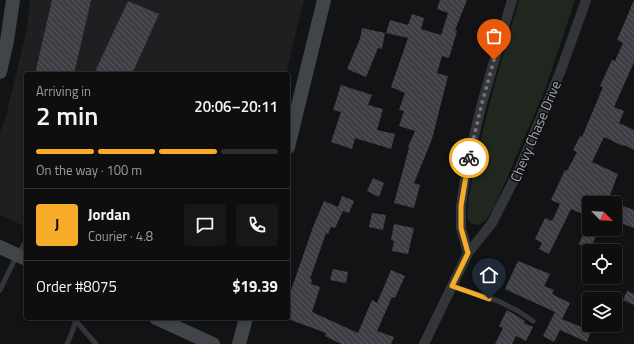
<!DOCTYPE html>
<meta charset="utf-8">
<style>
body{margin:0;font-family:"Titillium Web",sans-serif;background:#171718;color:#f1f3f6;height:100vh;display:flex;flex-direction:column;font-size:15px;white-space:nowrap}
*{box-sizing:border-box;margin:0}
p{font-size:13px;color:#9b9c9e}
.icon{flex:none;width:22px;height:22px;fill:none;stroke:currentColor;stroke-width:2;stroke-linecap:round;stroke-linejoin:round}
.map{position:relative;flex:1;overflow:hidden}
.side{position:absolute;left:24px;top:72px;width:266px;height:248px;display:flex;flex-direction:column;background:#0e0e0f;border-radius:4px;box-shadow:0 2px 6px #0003,0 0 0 1px #2e2e2f}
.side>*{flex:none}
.needle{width:26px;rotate:115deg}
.controls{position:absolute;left:582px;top:196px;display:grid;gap:8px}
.controls a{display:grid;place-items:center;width:40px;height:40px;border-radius:4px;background:#0e0e0f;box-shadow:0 2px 6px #0003,0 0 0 1px #2e2e2f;font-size:20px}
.pin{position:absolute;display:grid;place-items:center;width:34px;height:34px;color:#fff;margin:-41px -17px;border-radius:50% 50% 50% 0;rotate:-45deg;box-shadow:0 0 4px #0007}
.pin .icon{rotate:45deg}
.courier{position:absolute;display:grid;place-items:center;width:40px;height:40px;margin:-20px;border:3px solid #f6ac29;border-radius:50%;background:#fff;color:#222;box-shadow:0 1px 5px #0007}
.headline em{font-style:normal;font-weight:600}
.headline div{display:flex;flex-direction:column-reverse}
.headline{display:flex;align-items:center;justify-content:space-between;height:68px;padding:0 12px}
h1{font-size:26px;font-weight:600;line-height:30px}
.bar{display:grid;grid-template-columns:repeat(4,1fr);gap:6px 4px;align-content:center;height:48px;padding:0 12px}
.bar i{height:5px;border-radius:3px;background:#2e2e2f}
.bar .current{background:#f6ac29}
.bar p{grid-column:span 4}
.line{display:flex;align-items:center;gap:10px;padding:0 12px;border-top:1px solid #2e2e2f}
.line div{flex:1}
.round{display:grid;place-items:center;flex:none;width:42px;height:42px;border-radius:4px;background:#171718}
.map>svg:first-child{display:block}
</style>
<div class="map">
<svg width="634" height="344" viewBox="0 0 634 344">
<defs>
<pattern id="building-back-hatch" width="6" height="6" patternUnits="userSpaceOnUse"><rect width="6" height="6" fill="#3e3f44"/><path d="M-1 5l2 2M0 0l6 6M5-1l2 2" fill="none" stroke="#57585d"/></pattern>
</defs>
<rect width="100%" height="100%" fill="#121314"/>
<polygon fill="#1e1f21" points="30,0 304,0 286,74 26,74 26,227 0,215 0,132 6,116 27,28"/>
<path fill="#1f271f" d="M519,0H575L545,90L494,208L486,220L479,225L472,224L467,218C467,197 473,177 477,157C488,104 504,52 519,0Z"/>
<g fill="url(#building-back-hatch)">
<polygon points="52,0 91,0 74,74 35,74"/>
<polygon points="440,0 467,0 455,30 457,31 449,58 442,56 437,73 448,76 432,139 414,183 420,185 414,208 394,203 409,148 408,147 415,131 399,126 404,111 399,110 405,93 391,87 408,38 386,33 390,20 408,25 412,14 424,18 421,29 441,35 448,13 437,9"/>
<polygon points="634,0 634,62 614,107 624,111 619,123 634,130 634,150 624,145 623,146 604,137 592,162 618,174 607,203 589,203 585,215 571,209 549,254 539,249 542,243 535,239 545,218 552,221 560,204 551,200 565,170 567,171 577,152 573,150 580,136 582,137 603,87 600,86 612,60 615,61 623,43 617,40"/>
<polygon points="128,1 159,14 132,74 94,74"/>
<polygon points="362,28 385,33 382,49 378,48 366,77 347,69 360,39"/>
<polygon points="341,85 372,95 368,105 383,109 377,130 395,134 391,149 355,138 352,149 331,142 341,112 333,110"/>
<polygon points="373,178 384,183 379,197 367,191"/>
<polygon points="342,196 354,201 349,213 343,211 335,228 331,227 328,234 326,233 310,279 312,279 311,284 320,287 312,312 358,333 372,300 377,303 391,270 405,276 395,298 392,297 377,331 394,337 391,344 341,344 325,336 326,333 288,319 288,299 313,227 324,201 338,207"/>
<polygon points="615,203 634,210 634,228 615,221"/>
<polygon points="372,213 386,215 383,230 369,227"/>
<polygon points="394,224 414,228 408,254 392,251 394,241 391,240"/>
<polygon points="584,231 596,236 590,249 579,244"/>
<polygon points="518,261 550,274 544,286 554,290 552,294 570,303 562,319 591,331 587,342 560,330 554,342 543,336 555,312 505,289"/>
<polygon points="333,269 348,272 346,283 330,280"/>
<polygon points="627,291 634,294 634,305 623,300"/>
<polygon points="507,310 525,321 524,323 533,327 526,341 516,336 512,344 495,344 503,328 499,326"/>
</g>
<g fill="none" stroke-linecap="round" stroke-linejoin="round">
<g stroke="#333539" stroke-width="5">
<polyline points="452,286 498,301 518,311 533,321"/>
<polyline points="0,290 17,255 26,241"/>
<polyline points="75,320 96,344"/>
<polyline points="67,344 73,330 76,318"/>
</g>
<g stroke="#333539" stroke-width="10">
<polyline points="468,253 461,228 461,206 467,165 482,103 512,0"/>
<polyline points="424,344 468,253 492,223 519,170 561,70 586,0"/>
</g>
<g stroke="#414449" stroke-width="14">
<polyline points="0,72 7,41 13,0"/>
<polyline points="288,147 324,0"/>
<polyline points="0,247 26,259"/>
<polyline points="156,318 213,344"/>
<polyline points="239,344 246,318"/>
</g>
</g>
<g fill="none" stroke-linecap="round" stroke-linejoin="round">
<polyline stroke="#71747d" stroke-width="4" stroke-dasharray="0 7.2" points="469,158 482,103 494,60"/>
<polyline stroke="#f6ac29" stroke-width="5" points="469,158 461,206 461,228 468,253 452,286 489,299"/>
</g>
<g text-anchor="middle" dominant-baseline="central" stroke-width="3" stroke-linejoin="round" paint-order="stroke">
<g font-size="14" fill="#a4a9b5" stroke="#0e0e0f">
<text transform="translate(535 131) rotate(-67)">Chevy Chase Drive</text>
</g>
</g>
</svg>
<div class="controls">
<a><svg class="needle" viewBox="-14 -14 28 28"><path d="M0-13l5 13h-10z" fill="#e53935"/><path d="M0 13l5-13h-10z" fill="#9b9c9e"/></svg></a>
<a><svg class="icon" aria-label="locate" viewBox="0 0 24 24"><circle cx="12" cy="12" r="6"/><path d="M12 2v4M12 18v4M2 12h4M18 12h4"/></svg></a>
<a><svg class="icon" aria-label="layers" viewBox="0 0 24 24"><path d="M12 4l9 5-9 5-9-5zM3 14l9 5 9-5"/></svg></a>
</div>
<div class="pin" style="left:494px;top:60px;background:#ea580c"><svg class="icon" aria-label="bag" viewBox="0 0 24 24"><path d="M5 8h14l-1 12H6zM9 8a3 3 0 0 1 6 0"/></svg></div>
<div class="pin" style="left:489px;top:299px;background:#1f2937"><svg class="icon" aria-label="home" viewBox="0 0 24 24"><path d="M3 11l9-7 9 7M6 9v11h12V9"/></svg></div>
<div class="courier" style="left:469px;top:158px"><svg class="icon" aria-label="bike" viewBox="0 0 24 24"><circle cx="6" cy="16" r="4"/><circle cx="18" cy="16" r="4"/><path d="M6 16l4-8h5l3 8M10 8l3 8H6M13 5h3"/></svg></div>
<section class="side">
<div class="headline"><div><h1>2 min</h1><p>Arriving in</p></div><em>20:06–20:11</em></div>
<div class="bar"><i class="current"></i><i class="current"></i><i class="current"></i><i></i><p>On the way · 100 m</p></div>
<div class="line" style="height:72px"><b class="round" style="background:#f6ac29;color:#111">J</b><div><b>Jordan</b><p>Courier · 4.8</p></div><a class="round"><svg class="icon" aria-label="chat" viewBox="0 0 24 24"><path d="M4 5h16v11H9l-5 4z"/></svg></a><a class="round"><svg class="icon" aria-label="phone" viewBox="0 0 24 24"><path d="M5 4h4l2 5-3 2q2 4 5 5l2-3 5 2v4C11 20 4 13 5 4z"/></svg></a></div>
<div class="line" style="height:52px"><div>Order #8075</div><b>$19.39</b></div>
</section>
</div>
